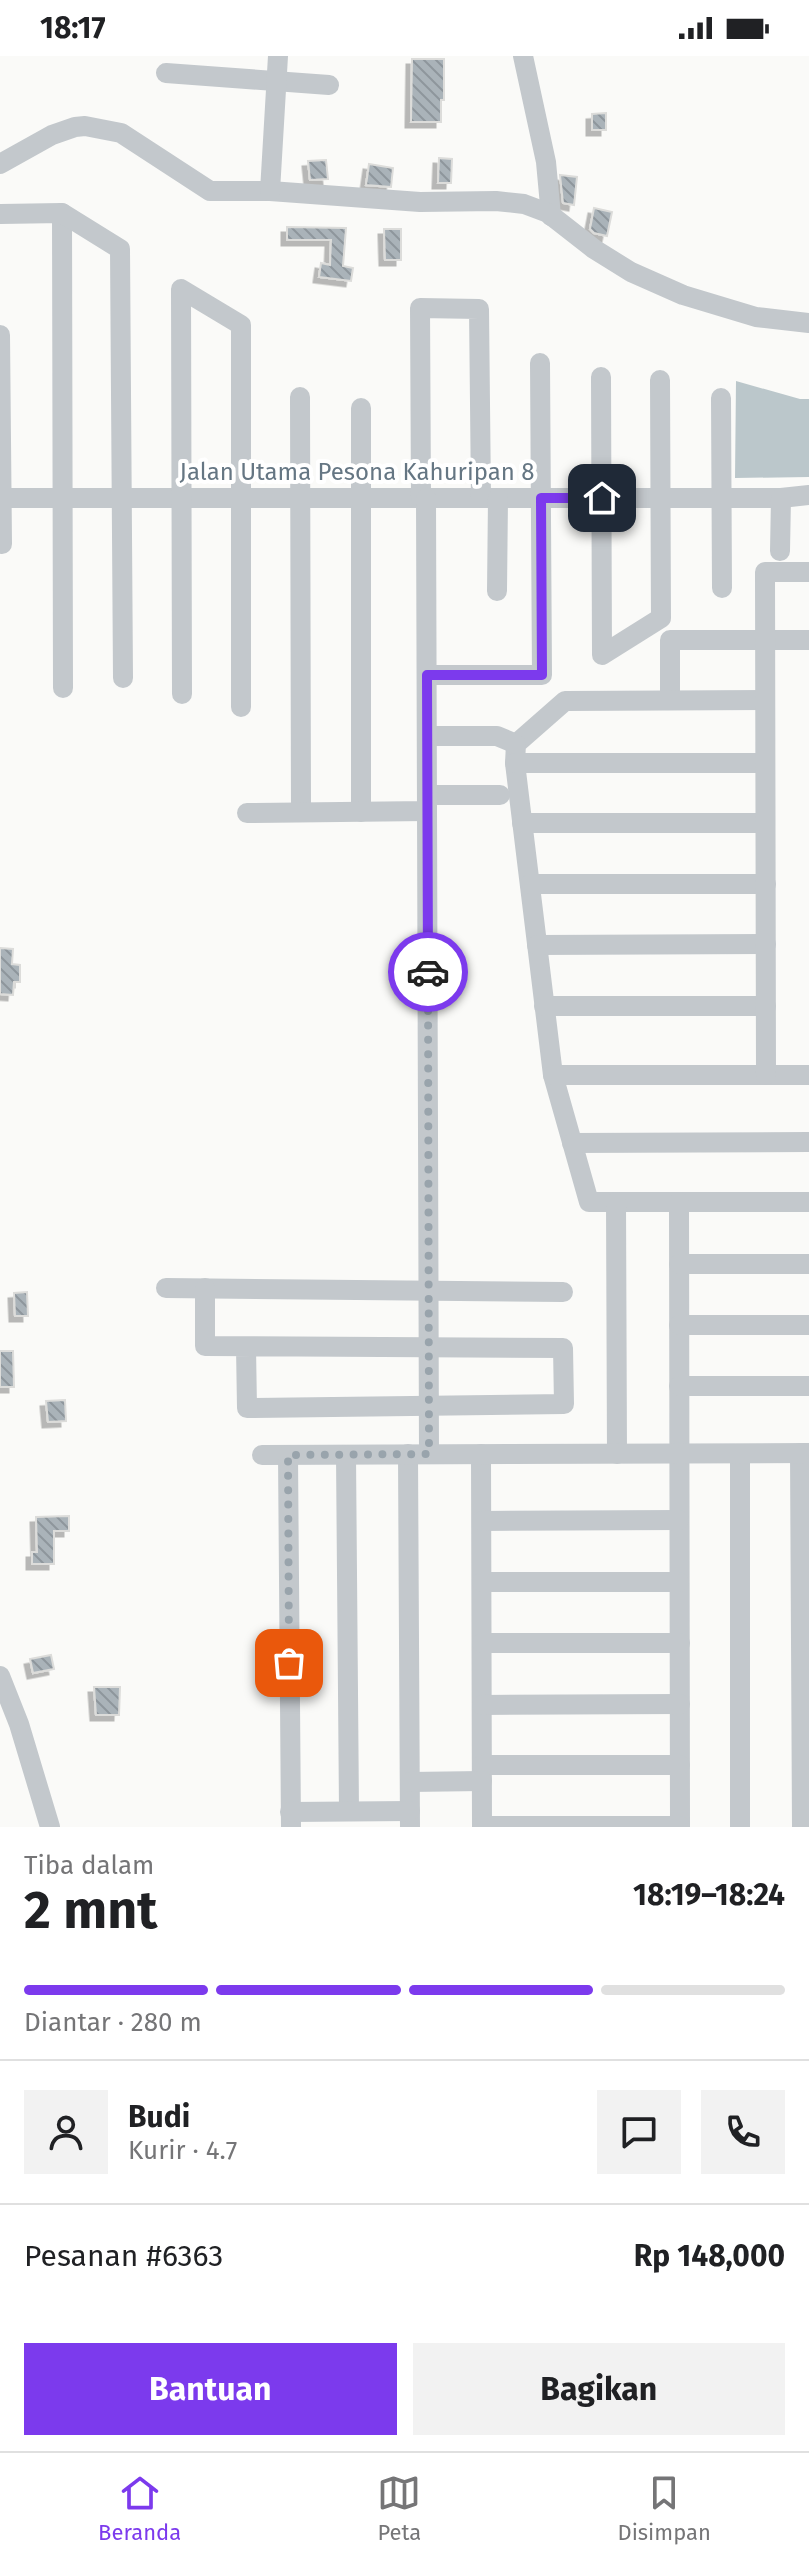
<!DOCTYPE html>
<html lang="id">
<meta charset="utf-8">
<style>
body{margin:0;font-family:"Fira Sans",sans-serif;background:#f2f2f2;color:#202124;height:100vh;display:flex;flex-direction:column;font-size:30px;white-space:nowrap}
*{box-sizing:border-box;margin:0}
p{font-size:26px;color:#757577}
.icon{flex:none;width:44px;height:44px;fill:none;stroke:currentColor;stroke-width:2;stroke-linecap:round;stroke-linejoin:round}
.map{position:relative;height:1771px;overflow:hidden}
.drawer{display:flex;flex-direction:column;background:#fff;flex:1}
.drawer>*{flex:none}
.pin{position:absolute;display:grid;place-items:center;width:68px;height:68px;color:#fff;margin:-34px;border-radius:16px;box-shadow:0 4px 12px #0006}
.courier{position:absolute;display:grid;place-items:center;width:80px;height:80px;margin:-40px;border:6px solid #7c3aed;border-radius:50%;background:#fff;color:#222;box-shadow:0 2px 10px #0007}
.head em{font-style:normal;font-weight:700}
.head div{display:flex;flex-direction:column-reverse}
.head{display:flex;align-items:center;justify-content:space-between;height:136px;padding:0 24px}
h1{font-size:52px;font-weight:700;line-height:60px}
.bar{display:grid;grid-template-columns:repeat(4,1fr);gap:12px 8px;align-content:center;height:96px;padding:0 24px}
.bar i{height:10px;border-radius:6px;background:#e0e0e0}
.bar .current{background:#7c3aed}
.bar p{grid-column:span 4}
.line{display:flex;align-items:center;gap:20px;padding:0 24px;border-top:2px solid #e0e0e0}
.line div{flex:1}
.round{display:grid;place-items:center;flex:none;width:84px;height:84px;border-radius:0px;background:#f2f2f2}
.primary-button{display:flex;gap:16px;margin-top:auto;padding:16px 24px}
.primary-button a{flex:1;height:92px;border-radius:0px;background:#7c3aed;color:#fff;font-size:32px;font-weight:700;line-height:92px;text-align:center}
.primary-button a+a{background:#f2f2f2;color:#202124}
.status{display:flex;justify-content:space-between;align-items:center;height:56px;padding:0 40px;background:#fff;direction:ltr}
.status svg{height:22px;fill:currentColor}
.dock{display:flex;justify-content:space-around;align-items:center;height:112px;border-top:2px solid #e0e0e0;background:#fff;font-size:22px;color:#757577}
.dock a{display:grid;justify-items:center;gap:4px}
.dock .current{color:#7c3aed}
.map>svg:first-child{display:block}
</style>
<div class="status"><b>18:17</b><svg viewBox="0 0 49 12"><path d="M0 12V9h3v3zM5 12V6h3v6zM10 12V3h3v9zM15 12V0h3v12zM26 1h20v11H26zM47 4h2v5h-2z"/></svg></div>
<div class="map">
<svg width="809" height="1771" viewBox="0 0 809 1771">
<defs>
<pattern id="building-back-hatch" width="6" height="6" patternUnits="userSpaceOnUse" patternTransform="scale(2)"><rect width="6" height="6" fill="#aab3b9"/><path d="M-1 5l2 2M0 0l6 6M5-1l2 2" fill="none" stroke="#8e969c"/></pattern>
<filter id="shadow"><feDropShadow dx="-5.5" dy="5.5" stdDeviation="0" flood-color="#0004"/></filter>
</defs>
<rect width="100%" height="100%" fill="#fafaf8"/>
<polygon fill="#bbc7cb" points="736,325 800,343 809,343 809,421 735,422"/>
<g fill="url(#building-back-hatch)" stroke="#dcdcda" stroke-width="2" filter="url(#shadow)">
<polygon points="412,3 444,3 444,44 441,44 441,66 411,66"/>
<polygon points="606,57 606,74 592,74 592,58"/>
<polygon points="439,102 452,103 451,127 438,127"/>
<polygon points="326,104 328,123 310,124 308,105"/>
<polygon points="369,108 393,112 391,131 366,129"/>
<polygon points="560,119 577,121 574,149 563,147"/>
<polygon points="594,152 612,156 607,180 594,177 590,173"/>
<polygon points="287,171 346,172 343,210 353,212 351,225 319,221 321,207 330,209 331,184 287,184"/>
<polygon points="384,173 401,173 401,204 385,204"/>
<polygon points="0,892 13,893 12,908 20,909 20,926 14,926 13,939 0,938"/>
<polygon points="27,1236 28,1260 15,1260 14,1237"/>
<polygon points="0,1295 13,1295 14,1331 0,1331"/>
<polygon points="65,1344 66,1365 48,1366 46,1345"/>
<polygon points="69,1460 69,1475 54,1475 54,1508 32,1508 32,1496 37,1496 36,1461"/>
<polygon points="51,1599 54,1613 33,1617 30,1603"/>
<polygon points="94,1631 120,1631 119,1659 96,1659"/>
</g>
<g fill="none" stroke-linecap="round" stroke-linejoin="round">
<g stroke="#c3c8cc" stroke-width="20">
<polyline points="523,0 546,106 551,160"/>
<polyline points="166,17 329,29"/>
<polyline points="0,108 52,79 75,71 85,70 121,77 210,135 270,135 420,146 496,145 524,148 548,157 594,193 631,216 683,239 756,261 809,267"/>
<polyline points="270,135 278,0"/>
<polyline points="62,157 63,632"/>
<polyline points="0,158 62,157 120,193 123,622"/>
<polyline points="0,279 2,488"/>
<polyline points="601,321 602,599 661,562 660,324"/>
<polyline points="300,341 301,756"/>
<polyline points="721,342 722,532"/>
<polyline points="361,352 361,756"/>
<polyline points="0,442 781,442 809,439"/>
<polyline points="421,442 420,252 479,253 481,442"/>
<polyline points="780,495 781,442"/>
<polyline points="497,535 498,442"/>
<polyline points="427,619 542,619 540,307"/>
<polyline points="182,638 181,233 241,269 241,651"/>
<polyline points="670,644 670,584 809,584"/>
<polyline points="765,644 565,645 516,688 515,707 553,1019 589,1146 809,1146"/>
<polyline points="427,680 497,680 516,688"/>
<polyline points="515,707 765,707"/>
<polyline points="427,739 500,739"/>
<polyline points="427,755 429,1398"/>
<polyline points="247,757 427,755 426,442"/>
<polyline points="522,767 765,767"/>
<polyline points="530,828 766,828"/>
<polyline points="537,889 766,888"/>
<polyline points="544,950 766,950"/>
<polyline points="553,1019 809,1019"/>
<polyline points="766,1019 765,516 809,516"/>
<polyline points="572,1087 809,1086"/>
<polyline points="616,1146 617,1398"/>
<polyline points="679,1146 680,1771"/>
<polyline points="679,1208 809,1208"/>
<polyline points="166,1232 563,1236"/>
<polyline points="205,1232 205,1290 563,1292 564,1348 247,1352 246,1291"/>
<polyline points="679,1269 809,1269"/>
<polyline points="679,1330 809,1330"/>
<polyline points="800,1397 802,1771"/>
<polyline points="408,1398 410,1771"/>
<polyline points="481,1398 482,1771"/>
<polyline points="740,1398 740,1771"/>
<polyline points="262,1399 809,1397"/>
<polyline points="288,1399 291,1771"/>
<polyline points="346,1399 349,1755"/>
<polyline points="482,1465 679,1464"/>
<polyline points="482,1526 679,1526"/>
<polyline points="482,1587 680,1587"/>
<polyline points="0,1620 19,1668 50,1771"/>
<polyline points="482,1649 680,1648"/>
<polyline points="482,1709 680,1709"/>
<polyline points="410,1726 482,1725"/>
<polyline points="290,1756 410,1755"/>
<polyline points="482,1770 680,1770"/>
</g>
</g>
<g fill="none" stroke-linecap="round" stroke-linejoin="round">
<polyline stroke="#99a4ac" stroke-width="8" stroke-dasharray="0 14.4" points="289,1607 288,1399 429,1398 428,916"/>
<polyline stroke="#7c3aed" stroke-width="10" points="428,916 427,619 542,619 541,442 602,442"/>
</g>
<g text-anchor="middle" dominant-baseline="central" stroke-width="8" stroke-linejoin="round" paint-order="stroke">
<g font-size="24" fill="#657683" stroke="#fff">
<text x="357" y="416">Jalan Utama Pesona Kahuripan 8</text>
</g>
</g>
</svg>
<div class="pin" style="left:289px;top:1607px;background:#ea580c"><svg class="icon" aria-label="bag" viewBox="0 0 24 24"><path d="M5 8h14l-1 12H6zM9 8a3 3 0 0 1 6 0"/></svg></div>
<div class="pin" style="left:602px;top:442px;background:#1f2937"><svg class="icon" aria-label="home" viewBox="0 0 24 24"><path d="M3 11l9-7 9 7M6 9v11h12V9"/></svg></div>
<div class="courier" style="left:428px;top:916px"><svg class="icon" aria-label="car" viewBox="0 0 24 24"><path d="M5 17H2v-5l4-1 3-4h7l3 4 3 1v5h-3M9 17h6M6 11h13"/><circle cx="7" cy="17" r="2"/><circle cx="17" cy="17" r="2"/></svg></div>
</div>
<section class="drawer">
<div class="head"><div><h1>2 mnt</h1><p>Tiba dalam</p></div><em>18:19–18:24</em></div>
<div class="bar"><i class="current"></i><i class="current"></i><i class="current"></i><i></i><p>Diantar · 280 m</p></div>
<div class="line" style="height:144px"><a class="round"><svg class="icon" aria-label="person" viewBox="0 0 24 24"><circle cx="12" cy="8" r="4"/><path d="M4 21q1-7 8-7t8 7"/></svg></a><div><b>Budi</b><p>Kurir · 4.7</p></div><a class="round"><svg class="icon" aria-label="chat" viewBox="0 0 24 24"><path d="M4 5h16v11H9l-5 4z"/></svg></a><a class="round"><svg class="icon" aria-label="phone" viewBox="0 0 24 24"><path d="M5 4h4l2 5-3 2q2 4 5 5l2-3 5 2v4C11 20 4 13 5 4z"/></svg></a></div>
<div class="line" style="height:104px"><div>Pesanan #6363</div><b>Rp 148,000</b></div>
<div class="primary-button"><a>Bantuan</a><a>Bagikan</a></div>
</section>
<nav class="dock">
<a class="current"><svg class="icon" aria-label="home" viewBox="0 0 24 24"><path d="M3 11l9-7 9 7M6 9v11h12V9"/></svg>Beranda</a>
<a><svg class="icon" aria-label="map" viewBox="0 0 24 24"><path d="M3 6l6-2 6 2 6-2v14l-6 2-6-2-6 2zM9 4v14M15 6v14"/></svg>Peta</a>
<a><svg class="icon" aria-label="saved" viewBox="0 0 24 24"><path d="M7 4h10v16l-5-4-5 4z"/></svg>Disimpan</a>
</nav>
